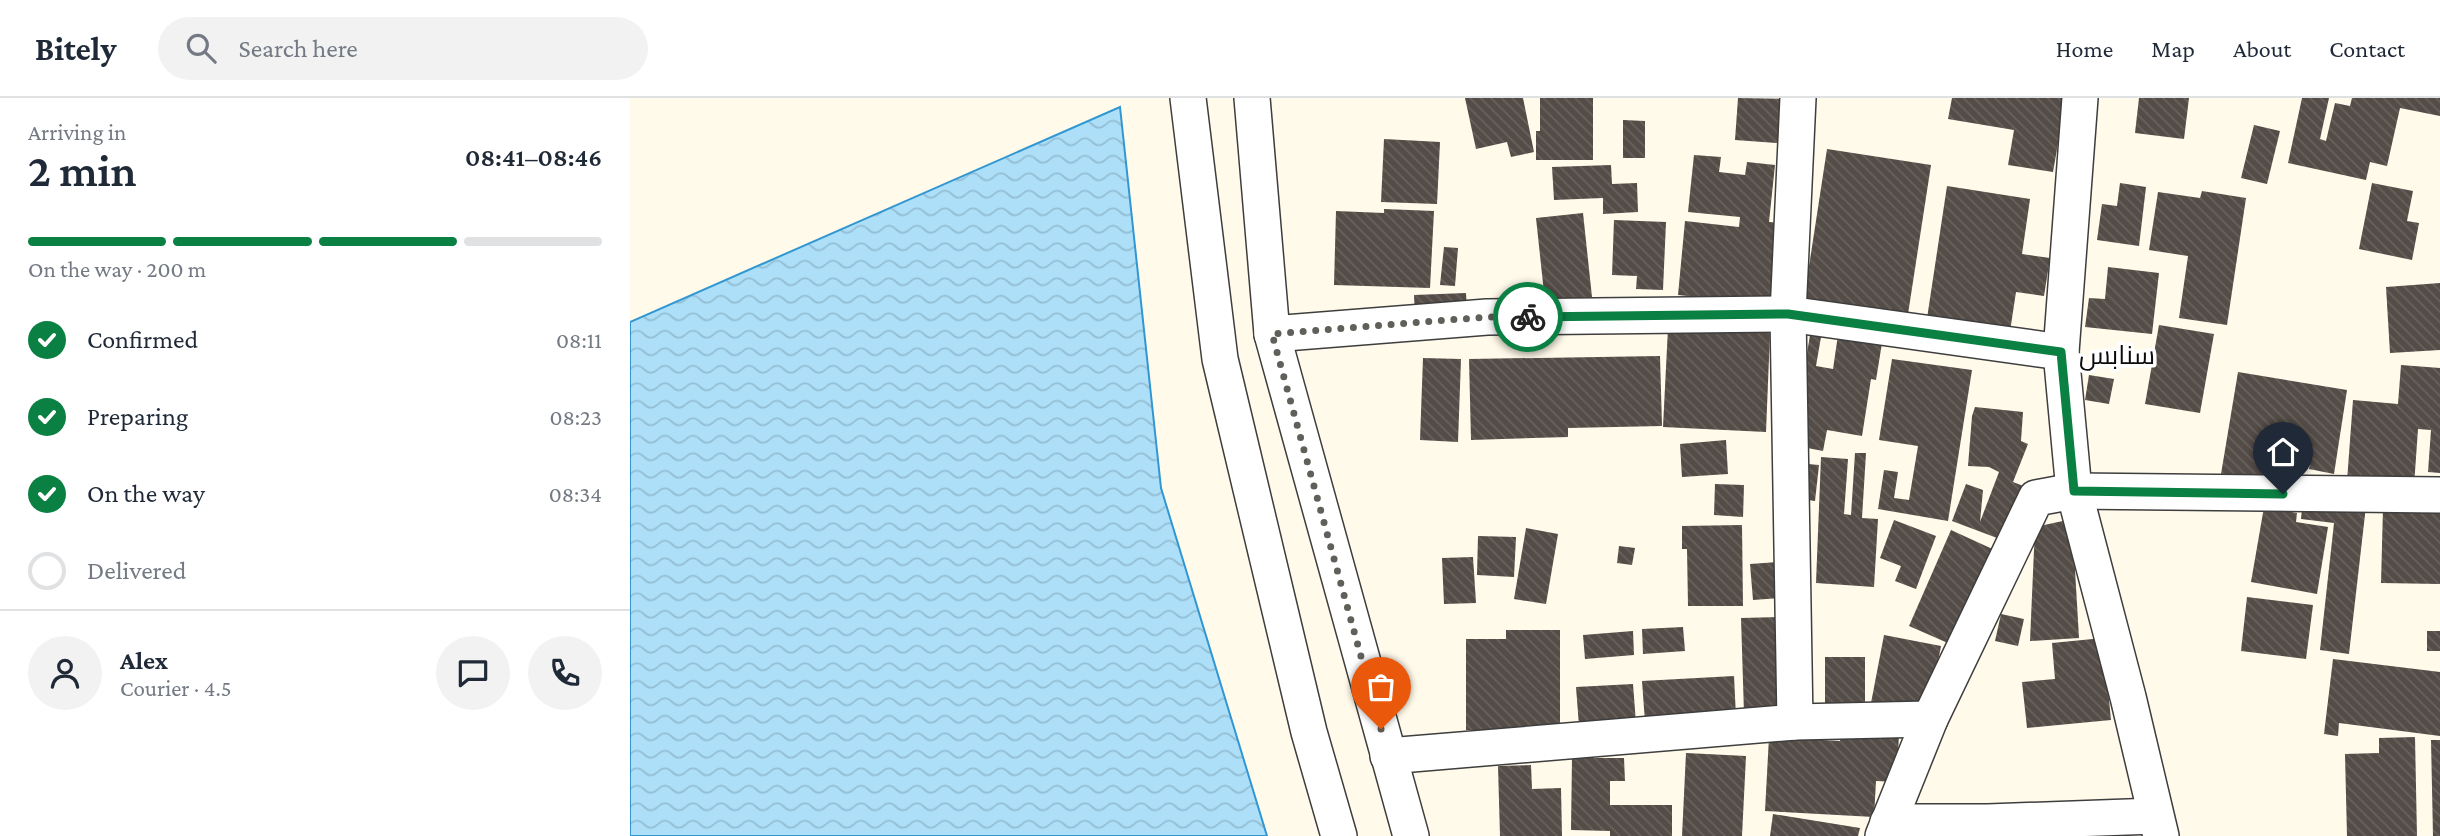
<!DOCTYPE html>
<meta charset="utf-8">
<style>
body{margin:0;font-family:"Crimson Pro",Cairo,serif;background:#f2f2f3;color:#1f2937;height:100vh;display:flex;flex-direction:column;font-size:26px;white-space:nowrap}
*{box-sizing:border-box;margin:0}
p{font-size:23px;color:#747a83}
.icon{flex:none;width:38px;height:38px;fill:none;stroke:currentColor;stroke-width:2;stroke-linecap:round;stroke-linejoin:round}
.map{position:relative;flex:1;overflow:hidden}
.panel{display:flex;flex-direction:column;background:#fff;width:630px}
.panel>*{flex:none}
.pin{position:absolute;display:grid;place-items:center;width:60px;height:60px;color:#fff;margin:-72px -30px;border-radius:50% 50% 50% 0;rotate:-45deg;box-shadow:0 0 7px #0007}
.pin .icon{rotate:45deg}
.courier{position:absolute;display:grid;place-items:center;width:70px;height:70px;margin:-35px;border:5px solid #0b8043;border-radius:50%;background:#fff;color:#222;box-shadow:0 2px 9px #0007}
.summary em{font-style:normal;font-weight:600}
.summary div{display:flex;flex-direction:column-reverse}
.summary{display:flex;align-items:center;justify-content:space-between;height:119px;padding:0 28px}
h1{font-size:46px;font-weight:600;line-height:52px}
.bar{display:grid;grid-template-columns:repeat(4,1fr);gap:10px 7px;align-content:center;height:84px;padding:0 28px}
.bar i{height:9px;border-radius:5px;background:#e0e1e3}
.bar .selected{background:#0b8043}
.bar p{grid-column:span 4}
.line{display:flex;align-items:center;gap:18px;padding:0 28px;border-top:2px solid #e0e1e3}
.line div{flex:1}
.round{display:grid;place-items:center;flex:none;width:74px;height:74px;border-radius:37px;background:#f2f2f3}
ol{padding:0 28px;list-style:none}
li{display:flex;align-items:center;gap:21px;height:77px}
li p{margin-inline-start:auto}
li .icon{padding:7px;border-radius:50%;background:#0b8043;color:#fff;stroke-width:4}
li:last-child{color:#747a83}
li i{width:38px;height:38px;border:4px solid #e0e1e3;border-radius:50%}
header{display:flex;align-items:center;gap:42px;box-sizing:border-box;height:98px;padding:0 35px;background:#fff;border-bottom:2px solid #e0e1e3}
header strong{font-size:33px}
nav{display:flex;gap:38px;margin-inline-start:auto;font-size:24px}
.search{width:490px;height:63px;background:#f2f2f3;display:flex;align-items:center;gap:18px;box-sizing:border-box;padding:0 24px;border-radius:38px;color:#747a83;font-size:26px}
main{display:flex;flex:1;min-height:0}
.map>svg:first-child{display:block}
</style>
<header>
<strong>Bitely</strong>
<div class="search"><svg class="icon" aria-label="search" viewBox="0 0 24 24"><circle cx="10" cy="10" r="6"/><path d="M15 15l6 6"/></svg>Search here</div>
<nav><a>Home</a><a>Map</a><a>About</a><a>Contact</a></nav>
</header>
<main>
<section class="panel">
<div class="summary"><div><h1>2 min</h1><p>Arriving in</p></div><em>08:41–08:46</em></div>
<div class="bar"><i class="selected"></i><i class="selected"></i><i class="selected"></i><i></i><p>On the way · 200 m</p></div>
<ol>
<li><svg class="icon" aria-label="check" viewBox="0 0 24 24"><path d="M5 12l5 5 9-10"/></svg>Confirmed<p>08:11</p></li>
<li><svg class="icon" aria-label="check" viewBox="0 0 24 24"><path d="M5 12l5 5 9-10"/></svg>Preparing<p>08:23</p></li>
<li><svg class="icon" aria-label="check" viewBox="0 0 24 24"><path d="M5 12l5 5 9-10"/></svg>On the way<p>08:34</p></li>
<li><i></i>Delivered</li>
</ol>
<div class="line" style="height:126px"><a class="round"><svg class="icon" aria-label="person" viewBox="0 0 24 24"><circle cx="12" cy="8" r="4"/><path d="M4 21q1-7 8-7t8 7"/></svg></a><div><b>Alex</b><p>Courier · 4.5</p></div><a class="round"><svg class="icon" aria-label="chat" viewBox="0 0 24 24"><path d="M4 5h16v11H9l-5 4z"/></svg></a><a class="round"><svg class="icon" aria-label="phone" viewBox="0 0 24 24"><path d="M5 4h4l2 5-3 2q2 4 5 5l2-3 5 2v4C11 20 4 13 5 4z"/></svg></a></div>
</section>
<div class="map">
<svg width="1810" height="738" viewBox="0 0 1810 738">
<defs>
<pattern id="water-waves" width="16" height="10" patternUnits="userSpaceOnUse" patternTransform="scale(1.75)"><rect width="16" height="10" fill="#addff8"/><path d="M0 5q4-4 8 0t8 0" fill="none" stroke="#94bed3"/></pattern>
<pattern id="building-back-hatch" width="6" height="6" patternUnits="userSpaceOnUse" patternTransform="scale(1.75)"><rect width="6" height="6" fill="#544c47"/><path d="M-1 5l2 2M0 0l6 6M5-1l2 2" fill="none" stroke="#68615d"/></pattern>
</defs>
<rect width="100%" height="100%" fill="#fffaea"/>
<polygon fill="url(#water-waves)" stroke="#3197d2" stroke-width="2" points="490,9 531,390 637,738 0,738 0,224"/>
<g fill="url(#building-back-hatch)">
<polygon points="835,0 893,0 904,54 881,59 877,44 846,51"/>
<polygon points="910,0 963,0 963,62 906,62 906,33 910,33"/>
<polygon points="1108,0 1163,1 1160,46 1105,42"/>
<polygon points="1322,0 1436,0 1423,74 1378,67 1384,32 1318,21"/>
<polygon points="1509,0 1559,0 1554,41 1505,35"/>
<polygon points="1672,0 1699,0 1690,41 1696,43 1705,5 1720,8 1722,0 1810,0 1810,18 1770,10 1757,68 1740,64 1736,82 1658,65"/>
<polygon points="993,22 1015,23 1015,60 993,60"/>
<polygon points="1624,27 1650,33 1637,86 1611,80"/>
<polygon points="754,41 810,44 807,106 751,104"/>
<polygon points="1197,51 1301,67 1276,229 1172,214"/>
<polygon points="1064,57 1091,59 1089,74 1115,77 1117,64 1145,67 1139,124 1152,125 1144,207 1048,197 1055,123 1109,129 1110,119 1058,114"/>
<polygon points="981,67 982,86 1007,85 1008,114 973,116 973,100 924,102 922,69"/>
<polygon points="1490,85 1516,89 1509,148 1467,142 1472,106 1487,108"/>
<polygon points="1742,85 1783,93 1777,123 1789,125 1782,162 1729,151"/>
<polygon points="1317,88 1400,101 1392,156 1420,160 1414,198 1386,194 1379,240 1296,227"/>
<polygon points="1572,93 1616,100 1597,227 1549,220 1558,158 1519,152 1528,94 1570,100"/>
<polygon points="754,111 804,113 800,190 704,187 706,113 754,115"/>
<polygon points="953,115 962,199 915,204 906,120"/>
<polygon points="984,122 1036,124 1033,192 1006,191 1007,178 982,177"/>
<polygon points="814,149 828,150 825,188 810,187"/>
<polygon points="1478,169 1529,175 1522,236 1455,229 1459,200 1475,201"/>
<polygon points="1810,185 1810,252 1760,255 1756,189"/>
<polygon points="836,195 837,214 785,217 784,197"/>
<polygon points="1529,227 1584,236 1570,315 1515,306"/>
<polygon points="1038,230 1140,235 1136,334 1033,329"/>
<polygon points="1180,237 1191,239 1186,268 1203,271 1208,237 1252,245 1246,282 1241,281 1232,338 1197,332 1193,353 1162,347"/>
<polygon points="1030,258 1032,328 938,330 938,339 841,342 839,261"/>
<polygon points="793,260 831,261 828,344 790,342"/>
<polygon points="1262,261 1342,272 1318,423 1248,411 1254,372 1268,374 1264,400 1279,402 1288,348 1249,342"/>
<polygon points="1771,267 1810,270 1810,375 1798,374 1801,332 1788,331 1784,388 1717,383 1723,302 1768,306"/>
<polygon points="1608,274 1717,292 1704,376 1679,371 1681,359 1649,354 1644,385 1591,376"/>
<polygon points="1459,277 1484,281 1479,306 1455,302"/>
<polygon points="1345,309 1393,314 1391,343 1398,346 1383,384 1396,389 1375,443 1322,423 1336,386 1353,392 1350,424 1369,374 1359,369 1338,368 1342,318"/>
<polygon points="1096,342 1098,376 1052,379 1050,346"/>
<polygon points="1225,355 1236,355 1232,420 1248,421 1244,489 1186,485 1191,359 1218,361 1214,416 1221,417"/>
<polygon points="1167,365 1189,367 1185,403 1163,400"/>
<polygon points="1085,386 1114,387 1113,419 1084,417"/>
<polygon points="1673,401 1736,408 1719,556 1690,552 1704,425 1671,421"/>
<polygon points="1634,409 1667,415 1666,424 1698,429 1687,496 1621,484"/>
<polygon points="1753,410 1810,412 1810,486 1751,485"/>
<polygon points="1442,421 1449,540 1400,543 1405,429"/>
<polygon points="1264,422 1306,438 1286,491 1265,483 1271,468 1250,460"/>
<polygon points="1112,427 1113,508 1058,508 1057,451 1052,451 1052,428"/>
<polygon points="896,430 928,436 916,506 884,501"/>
<polygon points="1321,432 1369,454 1327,549 1279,528"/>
<polygon points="848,438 886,439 884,479 847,477"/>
<polygon points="989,448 1005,450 1002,467 987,465"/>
<polygon points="843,459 846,505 814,506 812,460"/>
<polygon points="1148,464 1151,500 1123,502 1120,466"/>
<polygon points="1617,499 1683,507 1676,561 1611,553"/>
<polygon points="1371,516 1394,521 1388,548 1365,543"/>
<polygon points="1154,519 1156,614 1114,615 1111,520"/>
<polygon points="1053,529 1055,553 1013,556 1012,531"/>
<polygon points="876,532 930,532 930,632 836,632 836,541 876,541"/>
<polygon points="1003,533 1004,557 955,561 953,537"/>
<rect x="1797" y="533" width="13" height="20"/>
<polygon points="1254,537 1311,548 1298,616 1241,605"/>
<polygon points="1473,540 1481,622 1397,630 1392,584 1425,581 1422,545"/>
<rect x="1195" y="559" width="40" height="48"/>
<polygon points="1703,561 1810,574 1810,638 1709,625 1708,638 1694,636"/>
<polygon points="1104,578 1106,619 1015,624 1012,583"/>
<polygon points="1003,586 1006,625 949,628 946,589"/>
<polygon points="1210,631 1269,634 1267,684 1246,683 1244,719 1135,713 1139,639 1210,643"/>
<polygon points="1785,639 1787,738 1717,738 1715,656 1749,655 1749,640"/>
<polygon points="1801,642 1810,642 1810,738 1803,738"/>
<polygon points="1056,655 1116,658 1112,738 1052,738"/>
<polygon points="942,660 994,660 995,683 980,683 980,707 1042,707 1042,738 980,738 980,733 941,732"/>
<polygon points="901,667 902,691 931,690 932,738 870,738 868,668"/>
<polygon points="1143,716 1230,730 1228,738 1140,738"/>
</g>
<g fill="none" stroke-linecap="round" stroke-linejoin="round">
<defs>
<g id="minor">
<polyline points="558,0 590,261 679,634 709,738"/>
<polyline points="622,0 642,236 781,738"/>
<polyline points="1450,0 1431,254 1444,393 1498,599 1531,738"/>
<polyline points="642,236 857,219 1158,216 1431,254"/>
<polyline points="1165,624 1158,216 1168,0"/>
<polyline points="758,658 1165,624 1300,621"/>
<polyline points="1258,724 1358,724 1525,718"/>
<polyline points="1253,738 1300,621 1406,400 1444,393 1810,397"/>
</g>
</defs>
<use href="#minor" stroke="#3e3e3e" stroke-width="38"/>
<use href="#minor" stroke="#fff" stroke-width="35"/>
</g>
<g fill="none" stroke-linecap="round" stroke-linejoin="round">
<polyline stroke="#605f59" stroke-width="7" stroke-dasharray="0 12.6" points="751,631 642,236 857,219 898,219"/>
<polyline stroke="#0b8043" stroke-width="9" points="898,219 1158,216 1431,254 1444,393 1653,396"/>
</g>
<g text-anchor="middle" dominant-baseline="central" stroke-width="7" stroke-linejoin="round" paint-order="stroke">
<g font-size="26" fill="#0b0b0b" stroke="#fff">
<text x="1487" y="257">سنابس</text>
</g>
</g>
</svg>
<div class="pin" style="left:751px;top:631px;background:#ea580c"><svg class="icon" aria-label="bag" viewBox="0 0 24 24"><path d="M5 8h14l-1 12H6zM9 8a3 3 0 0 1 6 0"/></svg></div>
<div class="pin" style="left:1653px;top:396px;background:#1f2937"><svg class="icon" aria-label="home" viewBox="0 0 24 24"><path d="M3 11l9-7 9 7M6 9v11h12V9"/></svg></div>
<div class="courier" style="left:898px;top:219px"><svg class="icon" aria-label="bike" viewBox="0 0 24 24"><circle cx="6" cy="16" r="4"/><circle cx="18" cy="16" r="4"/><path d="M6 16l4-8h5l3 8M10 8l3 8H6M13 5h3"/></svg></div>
</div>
</main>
